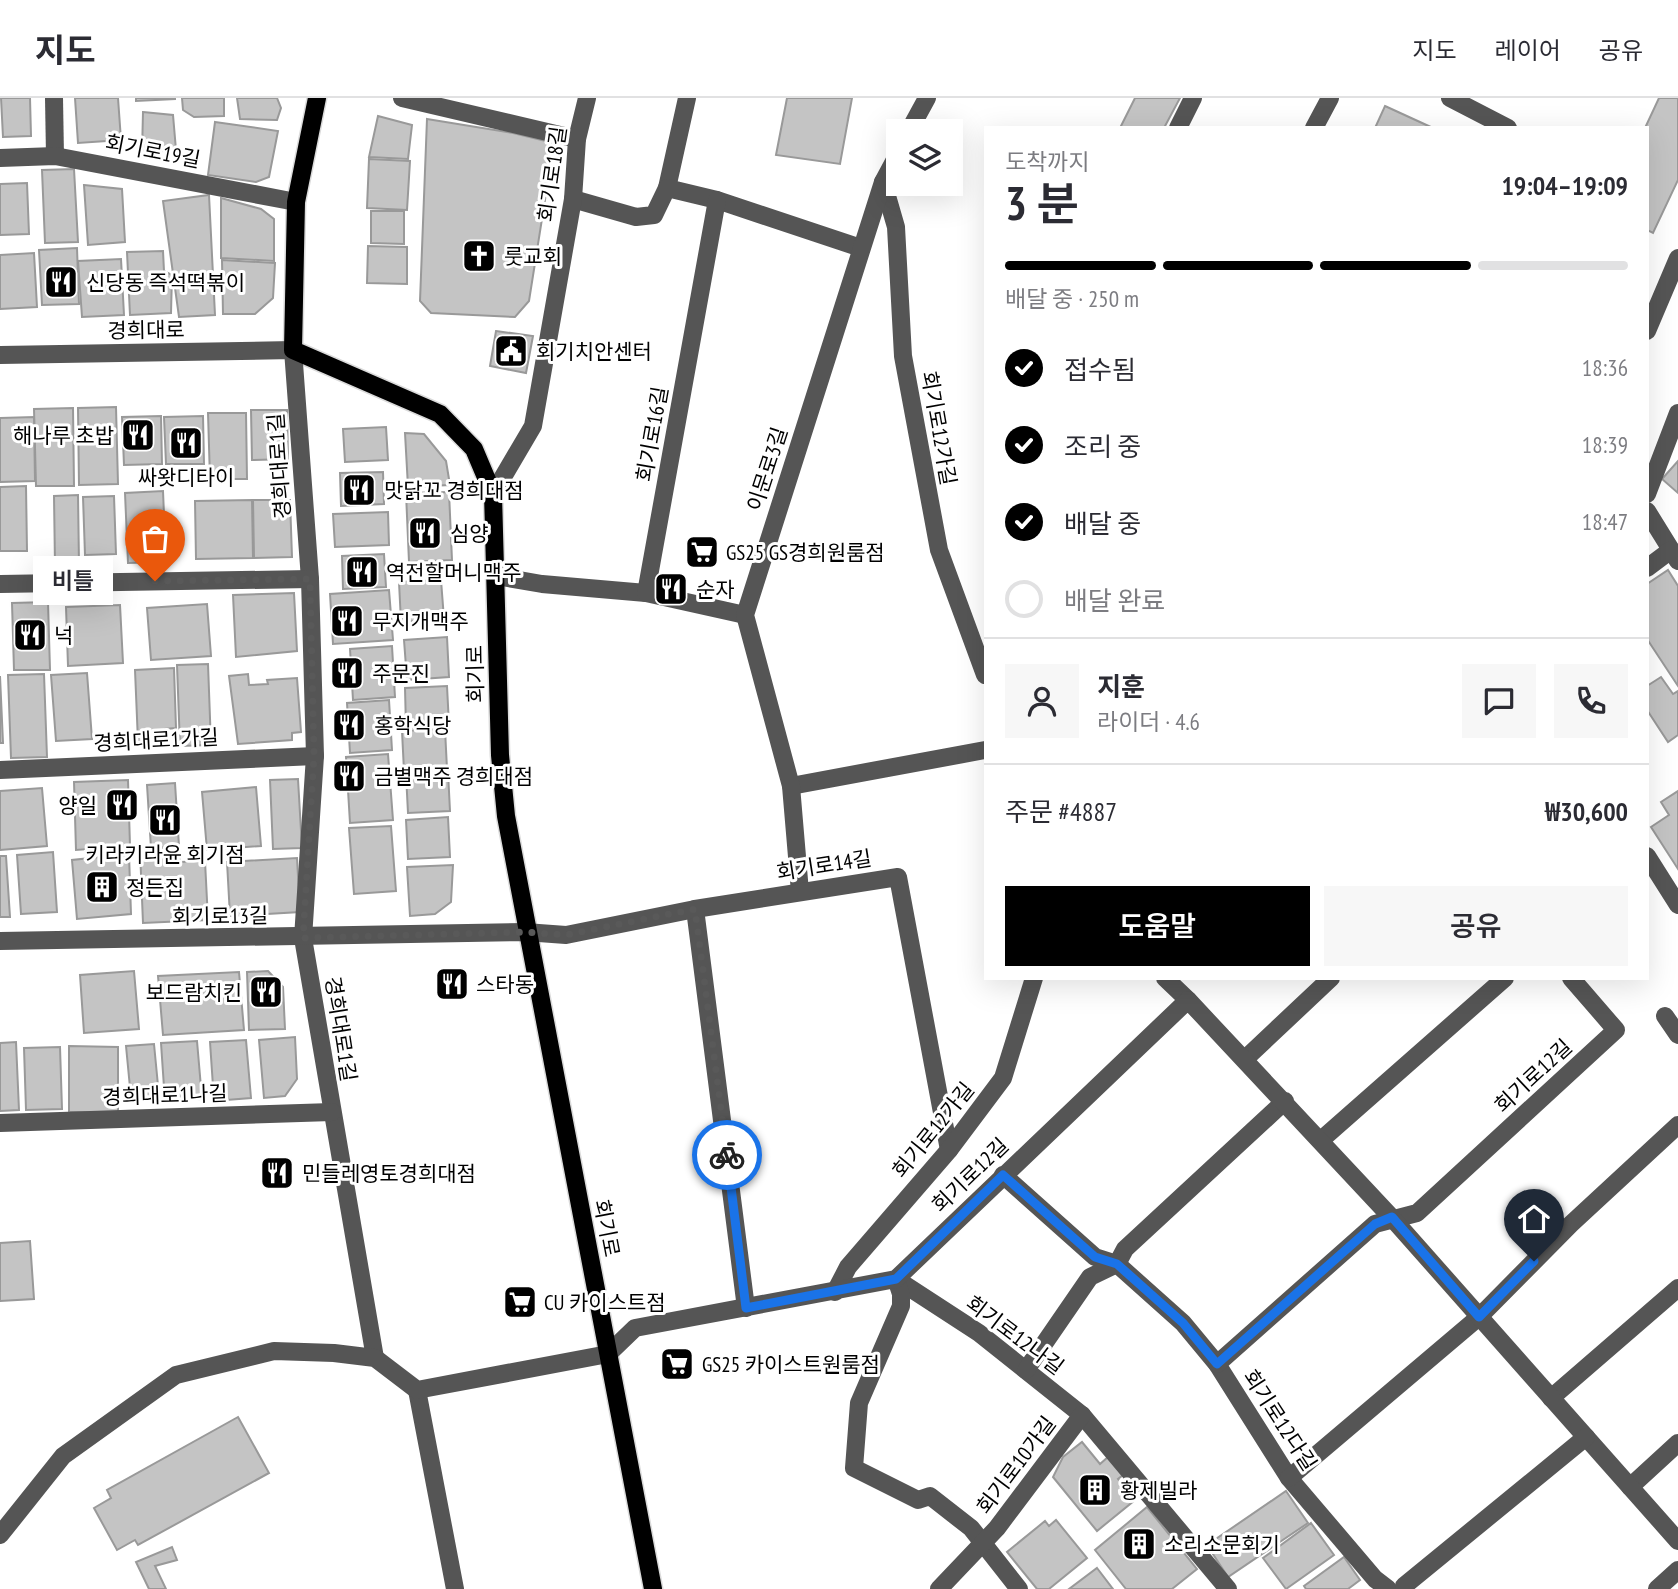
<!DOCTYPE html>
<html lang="ko">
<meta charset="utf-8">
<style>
body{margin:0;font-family:"PT Sans Narrow","Noto Sans KR",sans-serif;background:#f7f7f7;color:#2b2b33;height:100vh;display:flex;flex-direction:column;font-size:26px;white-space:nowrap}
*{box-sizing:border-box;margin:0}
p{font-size:23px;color:#7c7c81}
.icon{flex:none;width:38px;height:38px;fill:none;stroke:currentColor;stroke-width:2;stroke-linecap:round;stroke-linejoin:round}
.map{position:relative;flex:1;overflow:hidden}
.side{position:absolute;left:984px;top:28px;width:665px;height:854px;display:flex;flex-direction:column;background:#fff;border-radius:0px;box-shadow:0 7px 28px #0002}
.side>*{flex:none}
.buttons{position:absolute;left:886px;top:21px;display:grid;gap:14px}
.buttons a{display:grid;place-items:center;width:77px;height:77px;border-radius:0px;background:#fff;box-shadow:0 7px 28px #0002;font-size:35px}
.pin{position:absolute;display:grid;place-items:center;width:60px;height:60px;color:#fff;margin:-72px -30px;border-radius:50% 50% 50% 0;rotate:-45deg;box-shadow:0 0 7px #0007}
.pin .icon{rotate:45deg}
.courier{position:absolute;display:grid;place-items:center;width:70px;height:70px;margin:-35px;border:5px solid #1a73e8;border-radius:50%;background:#fff;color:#222;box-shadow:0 2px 9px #0007}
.bubble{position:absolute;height:49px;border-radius:0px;background:#fff;box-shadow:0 7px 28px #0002;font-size:23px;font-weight:600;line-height:49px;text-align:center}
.headline em{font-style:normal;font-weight:600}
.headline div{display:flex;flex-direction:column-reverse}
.headline{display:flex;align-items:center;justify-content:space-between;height:119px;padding:0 21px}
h1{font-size:46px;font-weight:600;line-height:52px}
.bar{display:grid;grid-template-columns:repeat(4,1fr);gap:10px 7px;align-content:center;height:84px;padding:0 21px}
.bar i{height:9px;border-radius:5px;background:#e1e1e2}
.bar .selected{background:#000}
.bar p{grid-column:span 4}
.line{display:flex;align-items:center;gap:18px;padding:0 21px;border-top:2px solid #e1e1e2}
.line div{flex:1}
.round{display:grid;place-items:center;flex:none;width:74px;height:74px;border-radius:0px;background:#f7f7f7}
ol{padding:0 21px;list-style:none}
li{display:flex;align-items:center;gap:21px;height:77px}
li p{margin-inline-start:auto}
li .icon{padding:7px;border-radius:50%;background:#000;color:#fff;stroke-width:4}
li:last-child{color:#7c7c81}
li i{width:38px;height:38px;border:4px solid #e1e1e2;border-radius:50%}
.primary-button{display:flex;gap:14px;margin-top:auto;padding:14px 21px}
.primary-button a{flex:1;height:80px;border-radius:0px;background:#000;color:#fff;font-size:28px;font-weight:600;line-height:80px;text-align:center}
.primary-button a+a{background:#f7f7f7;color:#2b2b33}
header{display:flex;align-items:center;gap:42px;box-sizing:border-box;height:98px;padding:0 35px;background:#fff;border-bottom:2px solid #e1e1e2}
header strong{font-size:33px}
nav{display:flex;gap:38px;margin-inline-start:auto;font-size:24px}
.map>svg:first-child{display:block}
</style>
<header>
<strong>지도</strong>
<nav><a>지도</a><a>레이어</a><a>공유</a></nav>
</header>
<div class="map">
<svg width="1678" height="1491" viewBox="0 0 1678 1491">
<rect width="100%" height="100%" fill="#fff"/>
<g fill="#c4c4c4" stroke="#999" stroke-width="2">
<polygon points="1,0 30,0 31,38 3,39"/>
<polygon points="75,0 118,0 121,42 78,45"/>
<polygon points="136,0 175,0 175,1 136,3"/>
<polygon points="182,0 224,0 224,18 194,19 183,12"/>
<polygon points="237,0 277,0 281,10 277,22 240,21"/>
<polygon points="787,0 852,0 840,66 776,57"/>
<polygon points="1135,0 1180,0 1164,30 1120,30"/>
<polygon points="1659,0 1678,0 1678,82 1653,135 1647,132 1645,30"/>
<polygon points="1385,8 1433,30 1375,30"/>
<polygon points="143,14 173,17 176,52 142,55"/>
<polygon points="378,18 412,27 408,61 369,59"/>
<polygon points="427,21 513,35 554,45 529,203 515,219 431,215 420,203"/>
<polygon points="215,24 278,33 269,79 256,84 208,77"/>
<polygon points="369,61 410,63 407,112 367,110"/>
<polygon points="74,71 78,144 45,145 42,72"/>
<polygon points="27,85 29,136 0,137 0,86"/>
<polygon points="84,87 122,91 125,144 88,147"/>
<polygon points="209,97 215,217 179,219 163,103"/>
<polygon points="221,100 261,111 274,121 274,163 221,160"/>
<polygon points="371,113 404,113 404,146 371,145"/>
<polygon points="368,148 407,149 407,186 367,185"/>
<polygon points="77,150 79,206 42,207 39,152"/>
<polygon points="163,153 164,173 172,177 171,215 130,217 127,154"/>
<polygon points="34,155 37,209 0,211 0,157"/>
<polygon points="121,161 124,217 82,219 78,163"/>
<polygon points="222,162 275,165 273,200 255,216 223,216"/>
<polygon points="496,233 533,238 526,275 490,268"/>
<polygon points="116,309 118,386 79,387 78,310"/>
<polygon points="73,310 74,388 36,388 34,311"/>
<polygon points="251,312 287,312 288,361 252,362"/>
<polygon points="208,315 246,315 247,381 210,381"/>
<polygon points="161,318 162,366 124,367 122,319"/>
<polygon points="203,318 204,366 166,366 164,319"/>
<polygon points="34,319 35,383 0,384 0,320"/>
<polygon points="386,329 388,362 345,364 343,331"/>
<polygon points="405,335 424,336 446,363 450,387 408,389"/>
<polygon points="1678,363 1678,395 1662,381"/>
<polygon points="383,374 384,406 341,408 340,375"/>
<polygon points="26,388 27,453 0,453 0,389"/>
<polygon points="163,393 166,464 128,465 125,395"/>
<polygon points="449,394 452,462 409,464 406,395"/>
<polygon points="78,397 79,467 55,467 54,398"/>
<polygon points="114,398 116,456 85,457 83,399"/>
<polygon points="252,402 253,460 196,461 195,403"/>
<polygon points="253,402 290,402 292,459 254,460"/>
<polygon points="388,414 389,447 335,449 333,416"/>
<polygon points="384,456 386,489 343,491 342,458"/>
<polygon points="1668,472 1678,488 1678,588 1647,541 1647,486"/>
<polygon points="441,482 444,521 401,524 399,484"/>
<polygon points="389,492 393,542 333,546 330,496"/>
<polygon points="294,495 297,553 236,559 233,497"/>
<polygon points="48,504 50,572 14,572 12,505"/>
<polygon points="207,506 211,558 151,562 147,510"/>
<polygon points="120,507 123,565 68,568 66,509"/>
<polygon points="447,539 449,579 407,582 404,542"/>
<polygon points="392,548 395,599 353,602 350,551"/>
<polygon points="208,566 211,647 180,648 177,567"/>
<polygon points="174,570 176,630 165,631 166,642 138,644 135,572"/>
<polygon points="87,575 92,641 56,643 51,577"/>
<polygon points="44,576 47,659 11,660 8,577"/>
<polygon points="248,576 249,587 268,586 267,582 297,580 301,634 292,635 292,642 238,646 229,578"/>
<polygon points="0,578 3,645 0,645"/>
<polygon points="1661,579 1673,596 1678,593 1678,637 1668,644 1647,612 1647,588"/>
<polygon points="447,588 449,627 406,630 405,590"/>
<polygon points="389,602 392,652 350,655 347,605"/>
<polygon points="445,631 447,671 404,673 402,633"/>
<polygon points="388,656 393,722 350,725 346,659"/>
<polygon points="448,674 450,713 408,715 406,676"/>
<polygon points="298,681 302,750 273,751 270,682"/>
<polygon points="128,682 130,748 76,752 74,684"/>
<polygon points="175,685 179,748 151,750 147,687"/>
<polygon points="256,689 261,748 207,752 202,694"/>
<polygon points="42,690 47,748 0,752 0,693"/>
<polygon points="1678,693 1678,771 1651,729 1669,717 1661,704"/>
<polygon points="448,719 450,759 408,761 406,722"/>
<polygon points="391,728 396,793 354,796 349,730"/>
<polygon points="179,750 180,764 205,763 208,822 143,825 140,752"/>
<polygon points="53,754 57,814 21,816 17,757"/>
<polygon points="129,756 131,816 77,821 72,762"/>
<polygon points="0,758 6,758 10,819 0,819"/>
<polygon points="297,760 300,814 230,818 227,764"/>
<polygon points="453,767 451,804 435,816 410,818 407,769"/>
<polygon points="134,873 139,931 84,935 80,877"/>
<polygon points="268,873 283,889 285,931 249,932 247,874"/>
<polygon points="239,874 244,932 163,937 158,878"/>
<polygon points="295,939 297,981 285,998 264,1000 259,942"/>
<polygon points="246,942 251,1000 214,1003 210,944"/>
<polygon points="197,943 202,1001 165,1004 161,945"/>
<polygon points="16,944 19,1012 0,1013 0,945"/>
<polygon points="154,946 159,998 131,1000 126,948"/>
<polygon points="69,948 118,949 118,1014 69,1014"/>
<polygon points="60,949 62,1011 26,1012 24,950"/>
<polygon points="30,1143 34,1201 0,1203 0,1145"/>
<polygon points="238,1319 269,1375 138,1447 135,1442 117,1452 94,1410 111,1400 107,1392"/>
<polygon points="1082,1344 1100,1366 1108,1359 1123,1377 1118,1381 1135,1402 1097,1433 1053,1379 1063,1359"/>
<polygon points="1286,1393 1308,1425 1228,1479 1207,1447"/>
<polygon points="1147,1409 1197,1471 1172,1491 1126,1491 1095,1452"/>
<polygon points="1056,1422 1087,1460 1049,1491 1037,1491 1007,1454 1045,1423 1049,1428"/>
<polygon points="1311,1425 1334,1457 1286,1491 1263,1460"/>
<polygon points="172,1449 177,1462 155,1468 166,1491 149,1491 136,1464"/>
<polygon points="1344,1459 1360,1482 1348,1491 1306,1491 1304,1488"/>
<polygon points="1097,1470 1113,1491 1069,1491"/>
</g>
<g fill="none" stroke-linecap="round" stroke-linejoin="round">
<defs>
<polyline id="major" points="317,0 296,104 293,252 440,316 474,351 493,396 500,657 506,718 653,1491"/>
</defs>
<use href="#major" stroke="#dbdbdb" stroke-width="21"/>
<g stroke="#555" stroke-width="18">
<polyline points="54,0 55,58"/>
<polyline points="402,0 577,41"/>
<polyline points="1450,0 1508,30"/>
<polyline points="1178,30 1193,0"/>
<polyline points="1314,30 1330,0"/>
<polyline points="909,33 927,0"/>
<polyline points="0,60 55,58 296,104"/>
<polyline points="883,84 896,129 903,258 939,452 985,577"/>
<polyline points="667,90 687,0"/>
<polyline points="573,101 636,119 654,117 667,90 717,102 861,150"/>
<polyline points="1647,233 1678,160"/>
<polyline points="0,257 293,252 310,481 315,658 303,840 375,1260"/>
<polyline points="493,396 533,328 573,101 577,41 587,0"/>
<polyline points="1647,396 1678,315"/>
<polyline points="1647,413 1678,463"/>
<polyline points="1647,470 1671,452"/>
<polyline points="496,478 542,486 646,495 745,517"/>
<polyline points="0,486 310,481"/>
<polyline points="646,495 717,102"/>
<polyline points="0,672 315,658"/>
<polyline points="791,688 985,652"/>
<polyline points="1647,758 1678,807"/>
<polyline points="800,794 791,688 745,517 883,84 898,56"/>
<polyline points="695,811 746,1210"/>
<polyline points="0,843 525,834 566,837 695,811 898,779 949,1052"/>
<polyline points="1165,880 1188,902"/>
<polyline points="1665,918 1678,937"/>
<polyline points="1245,961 1331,880"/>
<polyline points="0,1025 332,1014"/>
<polyline points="1321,1042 1505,880"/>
<polyline points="1003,1077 1095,1159 1117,1166 1183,1225 1217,1266 1289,1380 1375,1481 1388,1491"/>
<polyline points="896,1181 979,1235 1082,1317 1228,1491"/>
<polyline points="896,1181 901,1196 901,1208 859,1305 854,1370 918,1402 930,1398 971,1430 1019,1491"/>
<polyline points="835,1194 848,1169 949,1052 1003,980 1034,880"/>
<polyline points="1217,1266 1375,1126 1417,1115 1616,932 1571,880"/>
<polyline points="1026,1272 1090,1179 1117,1166 1125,1151 1285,1003"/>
<polyline points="417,1292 455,1491"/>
<polyline points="1551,1300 1678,1190"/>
<polyline points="1289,1380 1479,1219 1571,1126 1678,1027"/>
<polyline points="1630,1389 1678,1345"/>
<polyline points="0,1437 63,1358 176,1277 274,1253 334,1255 375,1260 417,1292 608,1256 635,1230 896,1181 1188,902 1392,1120 1678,1443"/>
<polyline points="1404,1488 1586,1339"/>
<polyline points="939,1491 997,1430 1082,1317"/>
<polyline points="1657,1491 1678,1472"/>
</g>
<use href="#major" stroke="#000" stroke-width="18"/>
</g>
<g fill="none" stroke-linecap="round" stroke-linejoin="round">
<polyline stroke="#595959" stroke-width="7" stroke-dasharray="0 12.6" points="155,483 310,481 314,657 303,840 525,834 566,837 695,811 727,1057"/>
<polyline stroke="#1a73e8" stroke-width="9" points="727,1057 746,1210 896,1181 1003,1077 1095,1159 1117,1166 1183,1225 1217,1266 1375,1126 1392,1119 1479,1219 1534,1163"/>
</g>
<defs>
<symbol id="church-square" viewBox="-11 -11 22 22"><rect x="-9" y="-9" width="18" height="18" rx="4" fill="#000" stroke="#fff"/><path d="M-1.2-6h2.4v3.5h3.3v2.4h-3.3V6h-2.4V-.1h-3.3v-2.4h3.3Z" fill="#fff"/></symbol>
<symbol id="restaurant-square" viewBox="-11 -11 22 22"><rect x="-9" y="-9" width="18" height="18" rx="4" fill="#000" stroke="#fff"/><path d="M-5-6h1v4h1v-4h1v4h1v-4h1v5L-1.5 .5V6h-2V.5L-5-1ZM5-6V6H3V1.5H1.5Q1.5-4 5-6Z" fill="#fff"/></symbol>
<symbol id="civic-square" viewBox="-11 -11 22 22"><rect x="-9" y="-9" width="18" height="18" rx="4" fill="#000" stroke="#fff"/><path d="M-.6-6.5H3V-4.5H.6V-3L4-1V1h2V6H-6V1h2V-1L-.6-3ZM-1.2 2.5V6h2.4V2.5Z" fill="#fff"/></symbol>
<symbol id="supermarket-square" viewBox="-11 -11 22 22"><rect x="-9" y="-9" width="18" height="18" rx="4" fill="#000" stroke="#fff"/><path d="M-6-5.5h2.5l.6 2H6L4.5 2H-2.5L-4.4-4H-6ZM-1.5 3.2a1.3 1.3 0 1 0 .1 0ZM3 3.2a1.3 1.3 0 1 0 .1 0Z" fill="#fff"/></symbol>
<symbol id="building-square" viewBox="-11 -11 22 22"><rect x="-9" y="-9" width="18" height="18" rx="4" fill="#000" stroke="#fff"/><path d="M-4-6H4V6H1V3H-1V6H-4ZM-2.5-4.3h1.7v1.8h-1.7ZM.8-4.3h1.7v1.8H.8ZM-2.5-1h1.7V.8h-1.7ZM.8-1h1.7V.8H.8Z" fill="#fff"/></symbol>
</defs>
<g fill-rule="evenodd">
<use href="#church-square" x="460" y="139" width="38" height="38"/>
<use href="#restaurant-square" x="42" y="165" width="38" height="38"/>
<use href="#civic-square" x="492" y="234" width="38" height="38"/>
<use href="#restaurant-square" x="119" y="318" width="38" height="38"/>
<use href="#restaurant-square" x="167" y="326" width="38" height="38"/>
<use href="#restaurant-square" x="340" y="373" width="38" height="38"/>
<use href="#restaurant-square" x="406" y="416" width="38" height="38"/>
<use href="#supermarket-square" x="683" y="435" width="38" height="38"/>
<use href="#restaurant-square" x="343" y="455" width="38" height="38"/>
<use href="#restaurant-square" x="652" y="472" width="38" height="38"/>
<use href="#restaurant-square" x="328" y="504" width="38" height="38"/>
<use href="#restaurant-square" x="11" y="518" width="38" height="38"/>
<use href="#restaurant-square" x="328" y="556" width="38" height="38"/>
<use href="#restaurant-square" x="330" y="608" width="38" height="38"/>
<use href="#restaurant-square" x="330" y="659" width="38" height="38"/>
<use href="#restaurant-square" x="103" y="688" width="38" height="38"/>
<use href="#restaurant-square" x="146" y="703" width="38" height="38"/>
<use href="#building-square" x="83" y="770" width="38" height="38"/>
<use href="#restaurant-square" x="433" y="867" width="38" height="38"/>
<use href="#restaurant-square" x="247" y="875" width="38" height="38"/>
<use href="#restaurant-square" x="258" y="1056" width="38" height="38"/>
<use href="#supermarket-square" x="501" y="1185" width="38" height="38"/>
<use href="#supermarket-square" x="658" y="1247" width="38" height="38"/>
<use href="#building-square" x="1076" y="1373" width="38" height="38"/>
<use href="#building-square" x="1120" y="1427" width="38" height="38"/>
</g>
<g text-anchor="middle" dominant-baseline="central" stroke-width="6" stroke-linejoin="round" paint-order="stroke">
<g font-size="21" fill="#000" stroke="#fff">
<text transform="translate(153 53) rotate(11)">회기로19길</text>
<text transform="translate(552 76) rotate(-82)">회기로18길</text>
<text transform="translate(146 232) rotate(-1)">경희대로</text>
<text transform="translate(939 330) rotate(80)">회기로12가길</text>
<text transform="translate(652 336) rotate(-80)">회기로16길</text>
<text transform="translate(279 368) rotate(-94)">경희대로1길</text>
<text transform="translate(767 371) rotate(-72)">이문로3길</text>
<text transform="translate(475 576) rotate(-91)">회기로</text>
<text transform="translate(156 642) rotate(-3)">경희대로1가길</text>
<text transform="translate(824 767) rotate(-9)">회기로14길</text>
<text transform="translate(220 818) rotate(-1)">회기로13길</text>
<text transform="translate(341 931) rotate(81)">경희대로1길</text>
<text transform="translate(1533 978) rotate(-43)">회기로12길</text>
<text transform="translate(165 997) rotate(-2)">경희대로1나길</text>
<text transform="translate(933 1032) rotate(-51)">회기로12가길</text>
<text transform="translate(970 1077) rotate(-44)">회기로12길</text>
<text transform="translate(607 1130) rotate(79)">회기로</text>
<text transform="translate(1015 1237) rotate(37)">회기로12나길</text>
<text transform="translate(1280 1322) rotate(57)">회기로12다길</text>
<text transform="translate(1016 1367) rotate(-53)">회기로10가길</text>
</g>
<g font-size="21" fill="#000" stroke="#fff" text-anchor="start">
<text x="504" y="158">룻교회</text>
<text x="86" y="184">신당동 즉석떡볶이</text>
<text x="536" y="253">회기치안센터</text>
<text x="114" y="337" text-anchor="end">해나루 초밥</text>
<text x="186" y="379" text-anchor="middle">싸왓디타이</text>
<text x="384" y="392">맛닭꼬 경희대점</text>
<text x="450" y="435">심양</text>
<text x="726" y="454">GS25 GS경희원룸점</text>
<text x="386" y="474">역전할머니맥주</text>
<text x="696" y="491">순자</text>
<text x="372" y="523">무지개맥주</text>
<text x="54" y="537">넉</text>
<text x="372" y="575">주문진</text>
<text x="374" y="627">홍학식당</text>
<text x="374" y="678">금별맥주 경희대점</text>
<text x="97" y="707" text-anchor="end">양일</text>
<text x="165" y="756" text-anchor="middle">키라키라윤 회기점</text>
<text x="126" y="789">정든집</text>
<text x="476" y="886">스타동</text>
<text x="242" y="894" text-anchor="end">보드람치킨</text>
<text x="302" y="1075">민들레영토경희대점</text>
<text x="544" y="1204">CU 카이스트점</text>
<text x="702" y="1266">GS25 카이스트원룸점</text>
<text x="1120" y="1392">황제빌라</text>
<text x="1164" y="1446">소리소문회기</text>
</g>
</g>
</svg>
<div class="buttons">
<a><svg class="icon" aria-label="layers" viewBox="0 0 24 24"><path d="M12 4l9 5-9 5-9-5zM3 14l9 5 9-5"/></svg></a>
</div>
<div class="pin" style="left:155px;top:483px;background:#ea580c"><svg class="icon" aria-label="bag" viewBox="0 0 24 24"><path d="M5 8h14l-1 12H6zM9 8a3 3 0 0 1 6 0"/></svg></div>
<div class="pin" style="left:1534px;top:1163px;background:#1f2937"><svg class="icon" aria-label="home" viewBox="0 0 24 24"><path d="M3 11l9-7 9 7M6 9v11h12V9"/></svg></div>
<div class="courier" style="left:727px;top:1057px"><svg class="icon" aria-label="bike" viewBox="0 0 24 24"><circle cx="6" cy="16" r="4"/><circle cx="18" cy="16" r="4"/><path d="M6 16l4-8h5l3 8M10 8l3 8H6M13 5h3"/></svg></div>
<div class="bubble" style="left:33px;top:458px;width:80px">비틀</div>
<section class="side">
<div class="headline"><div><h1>3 분</h1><p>도착까지</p></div><em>19:04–19:09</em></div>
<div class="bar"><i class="selected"></i><i class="selected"></i><i class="selected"></i><i></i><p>배달 중 · 250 m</p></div>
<ol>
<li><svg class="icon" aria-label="check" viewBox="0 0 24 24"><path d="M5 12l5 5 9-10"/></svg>접수됨<p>18:36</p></li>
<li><svg class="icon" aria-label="check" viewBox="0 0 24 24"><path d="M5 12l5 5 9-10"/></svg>조리 중<p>18:39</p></li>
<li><svg class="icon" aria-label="check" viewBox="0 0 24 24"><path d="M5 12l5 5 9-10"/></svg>배달 중<p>18:47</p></li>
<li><i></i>배달 완료</li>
</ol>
<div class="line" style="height:126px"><a class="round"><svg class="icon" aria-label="person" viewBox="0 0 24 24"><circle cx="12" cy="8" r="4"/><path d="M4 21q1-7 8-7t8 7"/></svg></a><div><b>지훈</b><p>라이더 · 4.6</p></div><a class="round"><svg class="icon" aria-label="chat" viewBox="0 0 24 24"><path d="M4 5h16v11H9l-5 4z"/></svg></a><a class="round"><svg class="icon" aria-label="phone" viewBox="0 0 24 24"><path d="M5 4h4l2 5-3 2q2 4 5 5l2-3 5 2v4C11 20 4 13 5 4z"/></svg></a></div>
<div class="line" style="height:91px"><div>주문 #4887</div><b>₩30,600</b></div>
<div class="primary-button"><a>도움말</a><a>공유</a></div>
</section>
</div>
